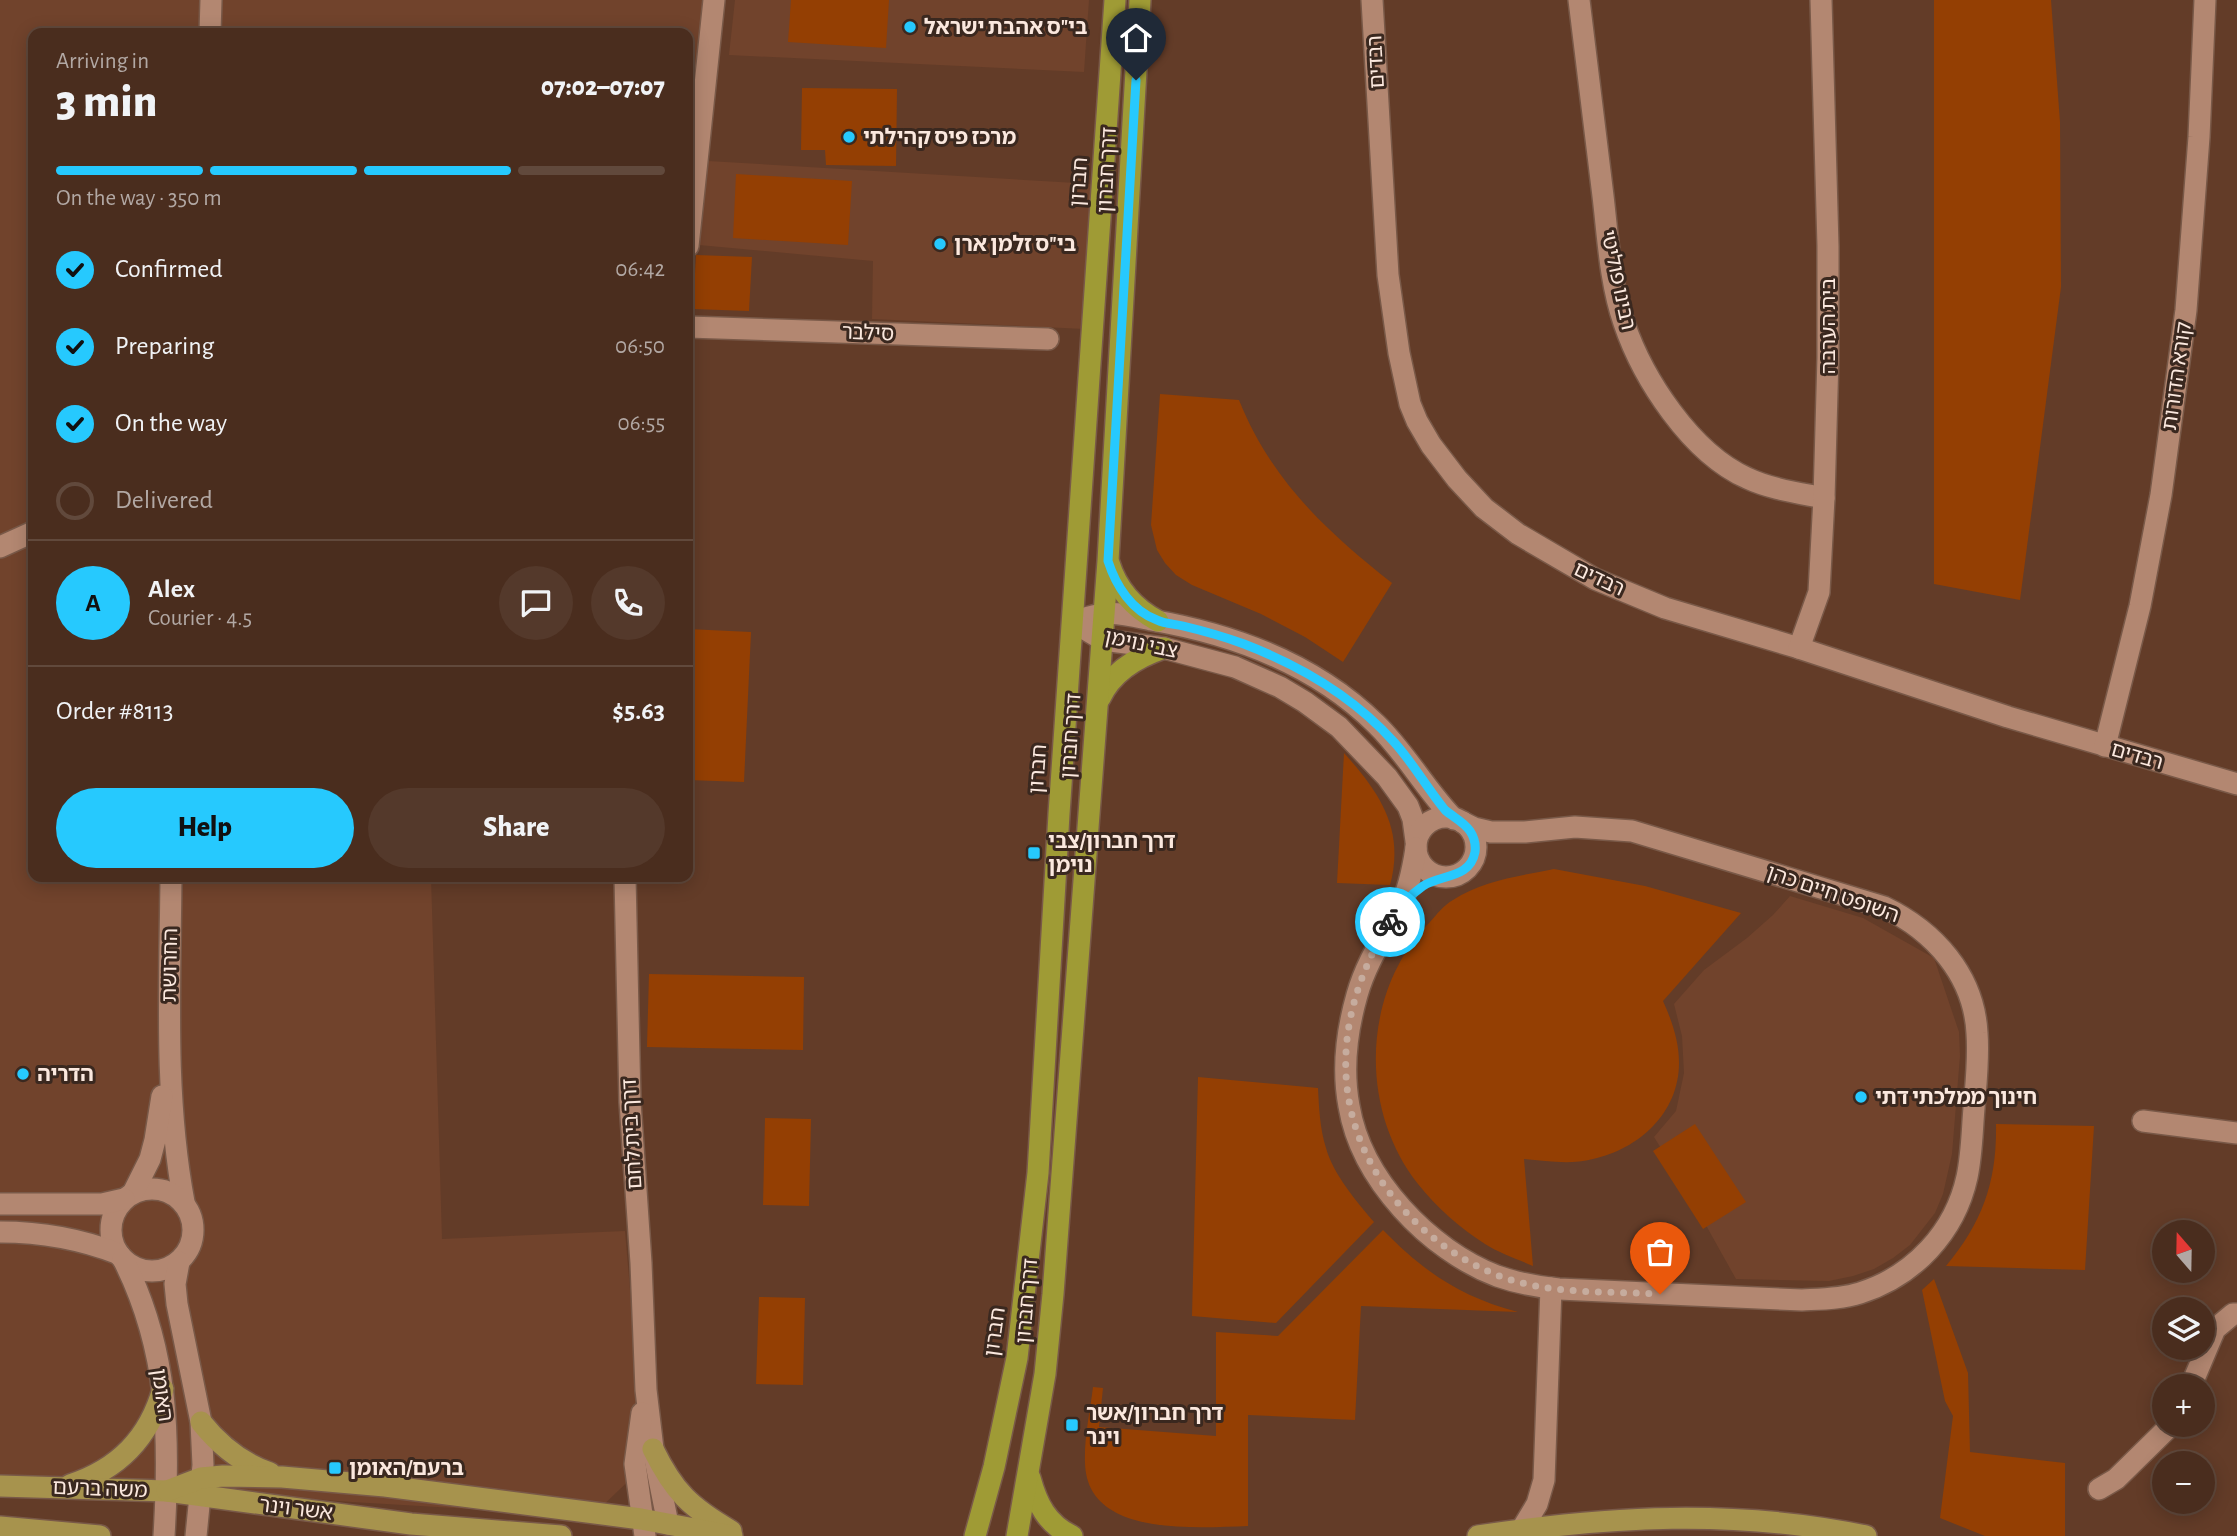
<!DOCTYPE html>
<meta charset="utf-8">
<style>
body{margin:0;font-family:"Alegreya Sans","Noto Sans Hebrew",sans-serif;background:#54392b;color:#f1f3f6;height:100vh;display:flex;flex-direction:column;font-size:26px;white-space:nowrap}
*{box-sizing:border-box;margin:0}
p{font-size:23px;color:#b2a8a4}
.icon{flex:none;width:38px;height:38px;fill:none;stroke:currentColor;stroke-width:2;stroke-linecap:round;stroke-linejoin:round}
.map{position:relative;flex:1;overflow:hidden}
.details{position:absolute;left:28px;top:28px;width:665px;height:854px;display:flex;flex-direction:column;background:#4a2d1e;border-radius:14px;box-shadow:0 4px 18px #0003,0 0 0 2px #61493c}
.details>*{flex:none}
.needle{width:46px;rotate:340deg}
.buttons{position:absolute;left:2152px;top:1220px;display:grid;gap:14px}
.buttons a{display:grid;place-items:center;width:63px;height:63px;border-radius:50%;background:#4a2d1e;box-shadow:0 4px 18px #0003,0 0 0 2px #61493c;font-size:35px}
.pin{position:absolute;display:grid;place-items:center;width:60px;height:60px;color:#fff;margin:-72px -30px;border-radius:50% 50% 50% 0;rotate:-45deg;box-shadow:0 0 7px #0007}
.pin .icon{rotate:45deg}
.courier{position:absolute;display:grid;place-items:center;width:70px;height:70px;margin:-35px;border:5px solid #26c9fe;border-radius:50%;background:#fff;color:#222;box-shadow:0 2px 9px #0007}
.summary em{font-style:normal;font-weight:800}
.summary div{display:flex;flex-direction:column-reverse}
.summary{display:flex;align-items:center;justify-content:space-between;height:119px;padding:0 28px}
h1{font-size:46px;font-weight:800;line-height:52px}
.bar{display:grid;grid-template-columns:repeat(4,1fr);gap:10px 7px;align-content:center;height:84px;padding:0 28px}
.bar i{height:9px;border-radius:5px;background:#61493c}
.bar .current{background:#26c9fe}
.bar p{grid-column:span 4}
.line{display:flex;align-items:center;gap:18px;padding:0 28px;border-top:2px solid #61493c}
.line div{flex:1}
.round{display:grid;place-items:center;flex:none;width:74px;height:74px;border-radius:37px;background:#54392b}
ol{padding:0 28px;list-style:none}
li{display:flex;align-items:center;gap:21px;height:77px}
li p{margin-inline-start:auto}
li .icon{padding:7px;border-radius:50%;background:#26c9fe;color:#111;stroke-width:4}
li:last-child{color:#b2a8a4}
li i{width:38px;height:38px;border:4px solid #61493c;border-radius:50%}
.action{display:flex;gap:14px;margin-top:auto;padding:14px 28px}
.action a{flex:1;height:80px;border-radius:42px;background:#26c9fe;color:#111;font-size:28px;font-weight:800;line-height:80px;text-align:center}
.action a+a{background:#54392b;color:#f1f3f6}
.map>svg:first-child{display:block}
</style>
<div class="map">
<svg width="2237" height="1536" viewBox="0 0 2237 1536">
<rect width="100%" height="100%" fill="#633c28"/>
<g fill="#71432c">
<polygon points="0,0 713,0 688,246 688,33 33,33 33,877 431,877 442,1239 625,1231 645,1465 592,1516 352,1502 0,1475"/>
<polygon points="735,0 1089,0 1084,72 729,55"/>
<polygon points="708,161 1093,184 1085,329 872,319 873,261 699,245"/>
<polygon points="1790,896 1863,918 1934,958 1959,1032 1960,1056 1952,1154 1943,1194 1935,1213 1910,1245 1893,1258 1874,1269 1853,1276 1829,1281 1736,1279 1679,1177 1654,1137 1676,1111 1684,1073 1682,1036 1674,1004 1704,970 1747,938 1773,915"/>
</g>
<g fill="#943f03">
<polygon points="791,0 889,0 886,48 788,42"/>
<polygon points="1934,0 2051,0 2060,122 2061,287 2020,600 1934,584"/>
<polygon points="802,88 897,89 896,166 826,165 825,150 801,150"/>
<polygon points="736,174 852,181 848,245 733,238"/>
<polygon points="696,255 752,257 749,311 693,309"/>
<path d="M1160,394L1239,400C1271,480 1326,531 1392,583L1343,662L1305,637L1261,614L1192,585L1176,575L1165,563L1157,550L1151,525Z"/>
<polygon points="688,629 751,632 744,782 688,780"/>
<path d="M1344,753C1380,793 1405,830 1390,885L1337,883Z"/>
<path d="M1554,869L1645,886L1741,913L1663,1001C1672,1021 1679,1041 1679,1063C1679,1113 1639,1149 1593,1159C1570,1165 1547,1161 1524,1159L1533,1266C1517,1259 1499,1253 1485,1244C1460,1228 1437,1208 1418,1184C1358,1108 1362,990 1430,922C1437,914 1444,905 1453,900C1483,880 1520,876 1554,869Z"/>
<polygon points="649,974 804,977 803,1050 647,1047"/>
<path d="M1198,1077L1318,1088C1319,1108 1320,1129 1326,1148C1333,1174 1357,1202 1374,1222L1276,1323L1192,1316Z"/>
<polygon points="765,1118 811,1119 809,1206 763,1205"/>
<polygon points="1695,1124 1746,1202 1703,1229 1653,1151"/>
<path d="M1996,1124L2094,1126L2085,1270L1946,1266C1983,1222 1997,1181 1996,1124Z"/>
<path d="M1383,1230C1424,1272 1461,1297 1518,1312L1361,1306L1355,1420L1248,1415V1526C1190,1528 1087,1536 1085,1463C1084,1438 1090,1412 1093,1387L1103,1388L1099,1427L1216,1436V1332L1278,1336Z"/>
<polygon points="1934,1279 1968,1373 1970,1452 2065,1463 2065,1536 1985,1536 1940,1518 1953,1416 1945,1401 1922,1290"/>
<polygon points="759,1297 805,1298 803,1385 756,1384"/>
</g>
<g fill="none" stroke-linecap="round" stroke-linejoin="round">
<defs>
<g id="minor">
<polyline points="1372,0 1388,275 1399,353 1410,404 1417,421 1431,445 1457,479 1484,508 1518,534 1595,579 1665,608 1799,648 2008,717 2237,784"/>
<path d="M1579,0C1587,65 1595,131 1603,196C1608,238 1610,283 1624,323C1643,379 1691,453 1747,478C1770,489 1799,493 1824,498"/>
<polyline points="210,33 211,0"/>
<polyline points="688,246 714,0"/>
<polyline points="688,327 1048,339"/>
<polyline points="0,547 33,532"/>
<path d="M1073,622C1083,619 1093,615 1104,614C1119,612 1137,617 1151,620C1233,634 1316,665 1376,724C1406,753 1425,789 1454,819"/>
<polyline points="1073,622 1103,640 1164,648 1235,667 1280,687 1305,702 1339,727 1387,777 1408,806 1413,819 1416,841"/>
<polyline points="1799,648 1819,592 1824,498 1828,357 1828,246 1821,0"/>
<polyline points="2105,746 2140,606 2161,495 2186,310 2199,137 2205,0"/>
<circle cx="1446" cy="847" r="30"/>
<path d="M1416,848C1413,868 1409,890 1399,909C1383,938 1366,963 1357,995C1347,1030 1342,1069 1349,1106C1361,1179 1429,1250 1497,1276C1517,1283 1538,1287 1559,1289L1802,1300C1821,1299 1841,1299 1860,1293C1914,1276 1955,1232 1967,1177C1972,1154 1972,1131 1974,1108C1976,1083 1979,1058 1977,1033C1974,975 1934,931 1884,907L1632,831L1575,827L1525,832H1491L1474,828L1462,822"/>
<path d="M171,877C170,986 164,1095 184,1202"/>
<polyline points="625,877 630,1102 641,1263 646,1390 653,1449 668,1524"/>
<polyline points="2143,1121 2237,1133"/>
<circle cx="152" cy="1230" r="41"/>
<polyline points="133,1193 150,1159 155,1140 162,1096"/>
<polyline points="0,1204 102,1204 124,1199"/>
<path d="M0,1232C41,1232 81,1239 119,1254"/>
<path d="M123,1259C169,1350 170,1437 164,1536"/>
<polyline points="179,1262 175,1284 177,1304 201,1422 203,1465 196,1536"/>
<polyline points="2191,1386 2215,1329 2233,1314 2237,1314"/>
<polyline points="642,1413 635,1464 645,1536"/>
<polyline points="2099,1489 2116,1479 2172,1424"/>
<polyline points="1522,1529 1537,1504 1544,1480 1551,1288"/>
</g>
<g id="major">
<path d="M201,1422C220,1446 241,1463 270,1473"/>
<path d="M653,1449C674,1492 690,1507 731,1531"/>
<path d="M70,1485C119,1469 149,1438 163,1389"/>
<polyline points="0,1486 167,1491 411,1524 561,1536"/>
<polyline points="167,1491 201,1478 223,1476 282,1477 385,1486 641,1519 732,1536"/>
<polyline points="0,1527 100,1536"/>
<path d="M1478,1536C1609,1516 1735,1509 1866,1536"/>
</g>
<g id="highway">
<path d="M1109,563C1117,589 1134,608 1158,621"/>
<path d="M1100,698C1112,672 1137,657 1164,648"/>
<path d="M1030,1478C1037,1504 1047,1524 1072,1536"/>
<polyline points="975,1536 994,1467 1017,1358 1038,1173 1059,814 1115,0"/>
<polyline points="1017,1536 1045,1374 1053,1294 1108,561 1140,0"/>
</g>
</defs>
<use href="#minor" stroke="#795948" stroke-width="24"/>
<use href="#major" stroke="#795948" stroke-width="24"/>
<use href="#highway" stroke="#795948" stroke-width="24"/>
<use href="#minor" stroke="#b38771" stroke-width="21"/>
<use href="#major" stroke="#a7934d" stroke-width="21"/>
<use href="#highway" stroke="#9f9b35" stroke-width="21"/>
</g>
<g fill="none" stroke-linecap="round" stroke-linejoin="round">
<path stroke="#c6ac9e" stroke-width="7" stroke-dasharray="0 12.6" d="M1390,922C1331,1016 1327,1122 1402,1208C1428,1237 1461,1261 1497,1275C1547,1295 1606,1291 1660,1294"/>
<path stroke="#26c9fe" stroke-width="9" d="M1136,80L1108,561C1116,586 1132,611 1157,620C1165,624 1175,624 1183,626C1204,631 1225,637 1244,644C1301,666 1353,696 1394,742C1413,763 1427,788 1445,810C1453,817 1464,822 1470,831C1474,837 1476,844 1475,852C1470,879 1441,874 1423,886C1410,895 1398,909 1390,922"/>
</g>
<g fill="#26c9fe" stroke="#3a281f" stroke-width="2.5">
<circle cx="910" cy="27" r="7"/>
<circle cx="849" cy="137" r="7"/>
<circle cx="940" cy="244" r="7"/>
<rect x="1027" y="846" width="14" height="14" rx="3.5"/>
<circle cx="23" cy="1074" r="7"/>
<circle cx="1861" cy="1097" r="7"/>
<rect x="1065" y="1418" width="14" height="14" rx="3.5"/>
<rect x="328" y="1461" width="14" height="14" rx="3.5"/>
</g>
<g text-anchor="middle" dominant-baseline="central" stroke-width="6" stroke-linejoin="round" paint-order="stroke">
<g font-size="21" font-weight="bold" fill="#fbe8de" stroke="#3a281f" text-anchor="start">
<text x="924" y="27">בי"ס אהבת ישראל</text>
<text x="863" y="137">מרכז פיס קהילתי</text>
<text x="954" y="244">בי"ס זלמן ארן</text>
<text x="1048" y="841">דרך חברון/צבי<tspan x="1048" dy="24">נוימן</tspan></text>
<text x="37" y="1074">הדריה</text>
<text x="1875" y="1097">חינוך ממלכתי דתי</text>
<text x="1086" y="1413">דרך חברון/אשר<tspan x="1086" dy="24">וינר</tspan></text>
<text x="349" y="1468">ברעם/האומן</text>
</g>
<g font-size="21" fill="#fbe8de" stroke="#3a281f">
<text transform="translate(1376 62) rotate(-93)">רבדים</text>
<text transform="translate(1107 170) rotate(-87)">דרך חברון</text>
<text transform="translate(1079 182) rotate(-86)">חברון</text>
<text transform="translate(1618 280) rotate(78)">רבינו פוליטי</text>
<text transform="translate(1828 326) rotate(-90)">בית הערבה</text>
<text transform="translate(868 333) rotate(2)">סילבר</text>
<text transform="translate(2177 376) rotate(-82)">קורא הדורות</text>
<text transform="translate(1599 579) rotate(25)">רבדים</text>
<text transform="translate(1141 644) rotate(12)">צבי נוימן</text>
<text transform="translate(1071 736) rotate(-86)">דרך חברון</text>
<text transform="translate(2137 756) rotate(16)">רבדים</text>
<text transform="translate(1038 769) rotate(-86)">חברון</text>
<text transform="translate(1833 894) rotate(19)">השופט חיים כהן</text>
<text transform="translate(170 965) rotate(-89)">החרושת</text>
<text transform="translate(632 1134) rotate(-93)">דרך בית לחם</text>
<text transform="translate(1027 1301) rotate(-85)">דרך חברון</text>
<text transform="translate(995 1332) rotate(-82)">חברון</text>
<text transform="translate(162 1395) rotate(82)">האומן</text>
<text transform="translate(100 1489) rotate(2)">משה ברעם</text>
<text transform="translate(296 1509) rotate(7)">אשר וינר</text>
</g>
</g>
</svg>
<div class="buttons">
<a><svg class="needle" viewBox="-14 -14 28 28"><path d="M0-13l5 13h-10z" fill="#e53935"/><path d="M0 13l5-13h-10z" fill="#b2a8a4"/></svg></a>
<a><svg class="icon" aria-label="layers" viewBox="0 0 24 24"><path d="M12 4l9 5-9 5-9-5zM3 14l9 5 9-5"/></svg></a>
<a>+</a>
<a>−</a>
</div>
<div class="pin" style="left:1660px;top:1294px;background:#ea580c"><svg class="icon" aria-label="bag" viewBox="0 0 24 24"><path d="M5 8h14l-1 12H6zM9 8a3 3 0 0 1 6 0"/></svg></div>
<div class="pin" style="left:1136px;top:80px;background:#1f2937"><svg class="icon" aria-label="home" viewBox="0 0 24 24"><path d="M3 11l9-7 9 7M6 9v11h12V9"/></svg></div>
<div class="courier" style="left:1390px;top:922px"><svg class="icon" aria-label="bike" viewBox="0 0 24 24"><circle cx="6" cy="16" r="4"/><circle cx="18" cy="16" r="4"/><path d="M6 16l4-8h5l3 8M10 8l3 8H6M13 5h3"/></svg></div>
<section class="details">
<div class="summary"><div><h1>3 min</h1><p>Arriving in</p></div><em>07:02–07:07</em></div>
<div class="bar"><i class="current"></i><i class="current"></i><i class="current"></i><i></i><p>On the way · 350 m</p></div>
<ol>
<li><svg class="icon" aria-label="check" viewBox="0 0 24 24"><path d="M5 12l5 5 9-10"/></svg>Confirmed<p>06:42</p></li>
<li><svg class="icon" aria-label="check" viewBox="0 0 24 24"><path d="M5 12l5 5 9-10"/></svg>Preparing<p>06:50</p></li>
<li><svg class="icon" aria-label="check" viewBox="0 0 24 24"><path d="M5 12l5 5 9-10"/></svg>On the way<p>06:55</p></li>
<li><i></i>Delivered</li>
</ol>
<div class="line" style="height:126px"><b class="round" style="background:#26c9fe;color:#111">A</b><div><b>Alex</b><p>Courier · 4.5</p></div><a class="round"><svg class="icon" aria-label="chat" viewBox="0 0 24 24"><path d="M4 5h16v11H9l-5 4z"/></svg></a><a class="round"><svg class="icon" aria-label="phone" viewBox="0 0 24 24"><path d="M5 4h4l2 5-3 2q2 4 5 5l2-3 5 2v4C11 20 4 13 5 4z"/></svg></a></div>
<div class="line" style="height:91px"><div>Order #8113</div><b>$5.63</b></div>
<div class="action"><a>Help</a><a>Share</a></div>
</section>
</div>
